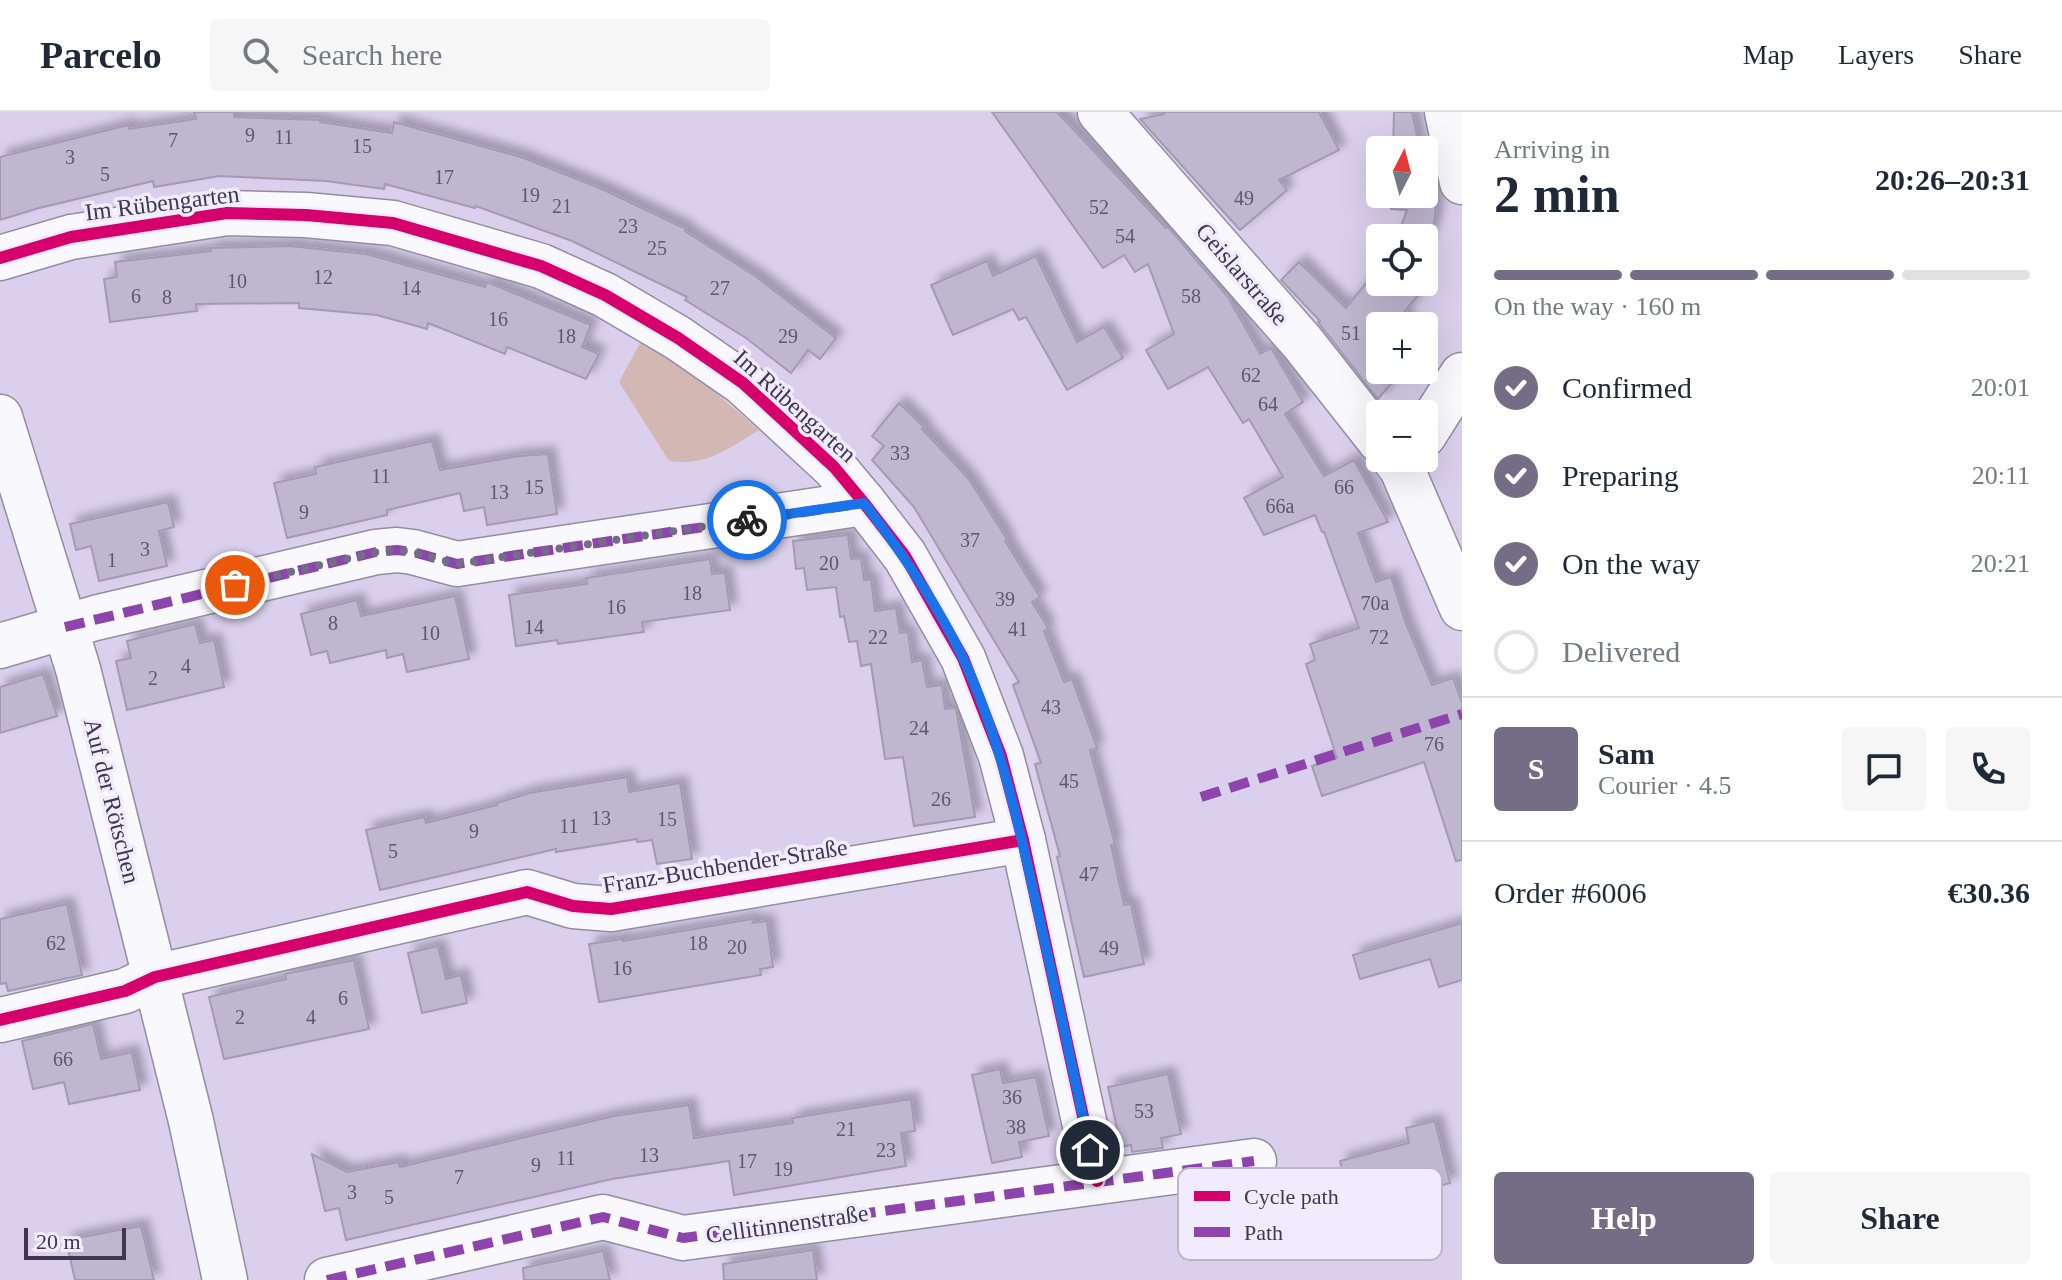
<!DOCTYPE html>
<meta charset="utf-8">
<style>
body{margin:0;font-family:"Times New Roman",serif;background:#f6f6f7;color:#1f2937;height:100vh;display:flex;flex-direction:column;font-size:30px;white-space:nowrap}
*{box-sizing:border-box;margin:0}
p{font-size:26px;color:#747a83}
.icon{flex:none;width:44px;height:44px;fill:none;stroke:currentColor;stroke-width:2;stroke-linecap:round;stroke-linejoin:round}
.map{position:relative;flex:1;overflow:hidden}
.panel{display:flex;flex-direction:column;background:#fff;width:600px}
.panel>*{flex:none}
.needle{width:52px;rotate:6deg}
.tools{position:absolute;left:1366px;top:24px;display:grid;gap:16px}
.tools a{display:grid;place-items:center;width:72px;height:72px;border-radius:8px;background:#fff;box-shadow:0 8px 32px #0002;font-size:40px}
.scale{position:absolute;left:24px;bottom:20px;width:102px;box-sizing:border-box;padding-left:8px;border:4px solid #3e374d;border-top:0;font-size:22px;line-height:28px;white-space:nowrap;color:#3e374d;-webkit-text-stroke:6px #f1ecfd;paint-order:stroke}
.pin{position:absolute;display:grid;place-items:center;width:68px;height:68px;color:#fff;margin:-34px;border:4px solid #fff;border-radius:50%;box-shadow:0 2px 8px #0007}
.courier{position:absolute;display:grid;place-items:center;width:80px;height:80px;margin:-40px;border:6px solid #1a73e8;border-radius:50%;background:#fff;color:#222;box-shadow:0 2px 10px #0007}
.head em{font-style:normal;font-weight:700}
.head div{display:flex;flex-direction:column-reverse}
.head{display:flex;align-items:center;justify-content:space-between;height:136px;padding:0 32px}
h1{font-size:52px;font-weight:700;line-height:60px}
.bar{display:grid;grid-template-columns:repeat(4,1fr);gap:12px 8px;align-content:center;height:96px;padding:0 32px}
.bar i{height:10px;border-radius:6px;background:#e0e1e3}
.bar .on{background:#756d85}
.bar p{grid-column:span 4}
.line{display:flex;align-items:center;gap:20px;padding:0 32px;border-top:2px solid #e0e1e3}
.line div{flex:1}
.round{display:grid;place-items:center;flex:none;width:84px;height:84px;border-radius:8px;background:#f6f6f7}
ol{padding:0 32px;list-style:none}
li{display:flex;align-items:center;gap:24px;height:88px}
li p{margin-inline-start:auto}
li .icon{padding:8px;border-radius:50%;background:#756d85;color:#fff;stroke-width:4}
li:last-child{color:#747a83}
li i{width:44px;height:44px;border:4px solid #e0e1e3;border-radius:50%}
.button{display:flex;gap:16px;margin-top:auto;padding:16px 32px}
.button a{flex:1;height:92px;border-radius:8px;background:#756d85;color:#fff;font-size:32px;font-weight:700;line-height:92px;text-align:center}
.button a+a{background:#f6f6f7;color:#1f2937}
header{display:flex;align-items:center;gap:48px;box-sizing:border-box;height:112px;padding:0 40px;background:#fff;border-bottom:2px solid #e0e1e3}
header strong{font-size:38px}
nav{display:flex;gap:44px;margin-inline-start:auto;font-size:28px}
.search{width:560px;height:72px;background:#f6f6f7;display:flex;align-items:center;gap:20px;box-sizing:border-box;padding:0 28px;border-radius:8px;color:#747a83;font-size:30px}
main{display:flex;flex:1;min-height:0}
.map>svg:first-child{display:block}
</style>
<header>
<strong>Parcelo</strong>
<div class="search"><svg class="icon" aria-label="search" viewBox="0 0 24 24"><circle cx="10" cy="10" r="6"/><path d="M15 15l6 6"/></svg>Search here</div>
<nav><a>Map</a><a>Layers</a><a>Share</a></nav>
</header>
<main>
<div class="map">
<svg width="1462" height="1168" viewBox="0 0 1462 1168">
<defs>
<filter id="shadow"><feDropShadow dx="7" dy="-7" stdDeviation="4" flood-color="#0004"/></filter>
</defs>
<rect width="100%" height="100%" fill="#dad0ee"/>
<path fill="#d2b7b2" d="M641,229L703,270L759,318C727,337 708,354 669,349L619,270Z"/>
<g fill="#bfb6d0" stroke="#a39bb2" stroke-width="2" filter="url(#shadow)">
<polygon points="194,0 234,0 234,5 320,8 320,10 392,21 394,10 521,45 602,77 686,117 685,119 755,164 836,226 820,247 808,238 791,261 746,226 685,188 687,185 572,129 476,94 475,96 385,72 384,77 326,69 219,64 154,75 153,69 39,96 0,108 0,45 128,13 129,17 196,7"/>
<polygon points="992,0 1057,0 1166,116 1168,115 1228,185 1260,242 1271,236 1303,290 1285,302 1324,364 1354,348 1388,410 1358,421 1376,470 1391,465 1406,512 1432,573 1453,566 1462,591 1462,748 1456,749 1424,650 1322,684 1312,654 1337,646 1306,552 1315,548 1310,532 1359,516 1324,420 1322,420 1315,403 1264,423 1244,386 1283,365 1249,307 1243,311 1208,255 1168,277 1146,238 1174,222 1148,152 1135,160 1124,143 1103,156"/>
<polygon points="1164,0 1319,0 1339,38 1279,68 1287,78 1240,118 1140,7 1164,2"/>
<polygon points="1394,0 1412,0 1420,38 1393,38"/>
<polygon points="1428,33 1437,70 1435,107 1424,141 1424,126 1397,126 1407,98 1391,97 1392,82 1424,82 1424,46"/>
<polygon points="290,134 366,142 485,175 487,170 591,213 582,235 599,242 586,267 507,235 505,242 428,211 427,217 377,203 299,196 299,191 196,192 197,199 110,210 104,167 117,165 115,150 211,139 211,136"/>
<polygon points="1036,144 1077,230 1104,215 1123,246 1067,278 1026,205 1019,208 1013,197 953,223 931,173 987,149 993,164"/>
<polygon points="1299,150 1346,196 1380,154 1380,170 1422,170 1419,173 1423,177 1401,204 1414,214 1380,214 1380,258 1403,258 1378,287 1318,210 1320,209 1281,168"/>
<polygon points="899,291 924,315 922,317 968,366 1007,427 1005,429 1040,485 1032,490 1048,516 1044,519 1064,570 1072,567 1097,636 1090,638 1115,732 1111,733 1124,793 1131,792 1144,852 1084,865 1057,745 1060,744 1035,652 1041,651 1013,573 1019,570 914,395 872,348 884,334 872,324"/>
<polygon points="432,329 440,358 519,344 548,342 557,402 487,413 484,395 464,399 460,381 387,398 387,403 287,426 274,371 316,362 315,355"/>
<polygon points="168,390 174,415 159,419 167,454 99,469 91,434 76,438 70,412"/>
<polygon points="848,423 851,447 861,446 864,468 871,467 875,499 896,496 900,521 908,520 912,550 922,548 927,575 942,573 945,597 956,596 975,705 914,714 903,645 885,647 871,552 861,554 857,529 849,530 844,504 840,505 836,475 807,478 804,456 796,457 793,429"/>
<polygon points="710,447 712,462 725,461 730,498 642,510 644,520 558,532 557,528 516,534 509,483 587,472 586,466"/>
<polygon points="455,484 469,547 407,560 403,542 387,546 386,538 330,551 327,539 311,543 301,502 357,488 361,504"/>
<polygon points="195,512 200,531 214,528 224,575 127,598 116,549 131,546 127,529"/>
<polygon points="43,562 57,604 0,621 0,575"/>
<polygon points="627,665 629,680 680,671 692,747 657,752 652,728 637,730 637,727 556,740 556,737 380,778 366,718 424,705 426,711 497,693 497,691 529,681"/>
<polygon points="67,792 82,863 8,879 6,871 0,872 0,807"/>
<polygon points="752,807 753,811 767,809 773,855 760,857 761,863 599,890 589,832 623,827 623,829"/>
<polygon points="1462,811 1462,868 1439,875 1430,847 1360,867 1353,843"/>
<polygon points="438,834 446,867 461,863 467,891 422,901 408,841"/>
<polygon points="354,848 369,917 224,947 209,885 286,867 285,862"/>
<polygon points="93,912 101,947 132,940 140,978 69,992 64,970 33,977 22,929"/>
<polygon points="1000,957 1003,971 1036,965 1049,1024 1019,1030 1022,1045 992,1051 972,963"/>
<polygon points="1168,962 1181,1022 1161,1026 1163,1036 1132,1040 1131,1033 1121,1035 1108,975"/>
<polygon points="911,987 915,1019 901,1021 906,1054 734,1083 729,1049 612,1067 346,1128 339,1096 325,1099 312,1042 347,1060 399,1050 400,1055 614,1004 689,993 694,1026 793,1011 792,1006"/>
<polygon points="1435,1009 1450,1071 1352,1097 1340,1049 1409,1031 1406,1016"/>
<polygon points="141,1114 154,1168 75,1168 66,1128"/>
<polygon points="813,1138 817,1168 724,1168 723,1152"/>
<polygon points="603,1139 610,1168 524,1168 523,1156"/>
</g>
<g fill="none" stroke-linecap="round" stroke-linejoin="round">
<defs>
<g id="minor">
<polyline points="1100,0 1302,230 1380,329"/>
<polyline points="1447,0 1462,70"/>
<polyline points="0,146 71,125 227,101 306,103 393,111 541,154 605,183 678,226 743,271 834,355 864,391 905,444 963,546 1001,644 1023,728 1097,1069"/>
<polyline points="0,305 78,557 191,1009 225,1168"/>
<polyline points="1424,323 1462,263"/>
<polyline points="1394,346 1402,357 1462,496"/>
<polyline points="0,534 95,506 376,440 397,438 413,440 457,452 864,391"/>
<polyline points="0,908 125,879 155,865 527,780 573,794 611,797 1023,728"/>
<polyline points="327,1168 603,1105 683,1126 1254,1049"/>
</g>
</defs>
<use href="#minor" stroke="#948ca3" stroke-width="47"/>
<use href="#minor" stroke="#f9f8fc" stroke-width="44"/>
<g stroke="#8e44ad" stroke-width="10" stroke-dasharray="20 10" stroke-linecap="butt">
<polyline points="65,515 376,440 397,438 413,440 457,452 864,391"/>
<polyline points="1201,685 1462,602"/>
<polyline points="327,1168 603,1105 683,1126 1254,1049"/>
</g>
<defs>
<g id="cycleway">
<polyline points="0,146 71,125 227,101 306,103 393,111 541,154 605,183 678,226 743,271 834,355 864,391 905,444 963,546 1001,644 1023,728 1097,1069"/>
<polyline points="0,908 125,879 155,865 527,780 573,794 611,797 1023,728"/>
</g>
</defs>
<use href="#cycleway" stroke="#f1ecfd" stroke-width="17"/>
<use href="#cycleway" stroke="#d6006c" stroke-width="12"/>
</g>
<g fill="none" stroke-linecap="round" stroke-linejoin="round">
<polyline stroke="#756d85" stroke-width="8" stroke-dasharray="0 14.4" points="235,473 376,440 397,438 413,440 457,452 747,408"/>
<path stroke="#1a73e8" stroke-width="10" d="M747,408L864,391C901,439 935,489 962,544C1000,625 1019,713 1038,800C1056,879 1073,959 1090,1038"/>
</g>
<g text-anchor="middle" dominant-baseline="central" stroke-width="7" stroke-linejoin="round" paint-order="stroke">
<g font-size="20" fill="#5e576e">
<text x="250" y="23">9</text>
<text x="284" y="25">11</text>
<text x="173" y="28">7</text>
<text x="362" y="34">15</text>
<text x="70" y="45">3</text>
<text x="105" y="62">5</text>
<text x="444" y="65">17</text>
<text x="530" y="83">19</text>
<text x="1244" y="86">49</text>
<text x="562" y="94">21</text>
<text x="1099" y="95">52</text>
<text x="628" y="114">23</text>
<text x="1125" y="124">54</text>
<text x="657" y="136">25</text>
<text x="323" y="165">12</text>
<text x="237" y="169">10</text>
<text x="411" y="176">14</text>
<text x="720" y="176">27</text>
<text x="136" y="184">6</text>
<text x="1191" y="184">58</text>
<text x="167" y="185">8</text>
<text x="498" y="207">16</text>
<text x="1351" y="221">51</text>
<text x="566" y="224">18</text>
<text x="788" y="224">29</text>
<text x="1251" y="263">62</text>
<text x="1268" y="292">64</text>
<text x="900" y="341">33</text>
<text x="381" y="364">11</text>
<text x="534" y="375">15</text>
<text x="1344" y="375">66</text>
<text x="499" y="380">13</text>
<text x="1280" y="394">66a</text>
<text x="304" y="400">9</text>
<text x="970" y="428">37</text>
<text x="145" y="437">3</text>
<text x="112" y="448">1</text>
<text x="829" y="451">20</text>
<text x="692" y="481">18</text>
<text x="1005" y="487">39</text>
<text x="1375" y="491">70a</text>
<text x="616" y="495">16</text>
<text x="333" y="511">8</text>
<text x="534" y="515">14</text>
<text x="1018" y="517">41</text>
<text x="430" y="521">10</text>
<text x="878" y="525">22</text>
<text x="1379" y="525">72</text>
<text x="186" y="554">4</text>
<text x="153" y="566">2</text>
<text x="1051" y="595">43</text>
<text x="919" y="616">24</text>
<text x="1434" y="632">76</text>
<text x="1069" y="669">45</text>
<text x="941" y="687">26</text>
<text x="601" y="706">13</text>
<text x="667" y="707">15</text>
<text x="569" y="714">11</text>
<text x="474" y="719">9</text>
<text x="393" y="739">5</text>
<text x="1089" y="762">47</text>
<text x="56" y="831">62</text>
<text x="698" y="831">18</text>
<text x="737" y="835">20</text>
<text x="1109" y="836">49</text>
<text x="622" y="856">16</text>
<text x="343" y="886">6</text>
<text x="240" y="905">2</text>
<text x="311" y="905">4</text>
<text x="63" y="947">66</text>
<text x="1012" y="985">36</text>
<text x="1144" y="999">53</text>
<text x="1016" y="1015">38</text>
<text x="846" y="1017">21</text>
<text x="886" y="1038">23</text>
<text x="649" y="1043">13</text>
<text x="566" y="1046">11</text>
<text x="747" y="1049">17</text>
<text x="536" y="1053">9</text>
<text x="783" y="1057">19</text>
<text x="459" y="1065">7</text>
<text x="352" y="1080">3</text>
<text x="389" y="1085">5</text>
</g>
<g font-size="24" fill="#3e374d" stroke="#f1ecfd">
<text transform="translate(162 91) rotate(-7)">Im Rübengarten</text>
<text transform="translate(1242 162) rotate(49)">Geislarstraße</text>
<text transform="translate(795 294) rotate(42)">Im Rübengarten</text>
<text transform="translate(112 689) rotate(76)">Auf der Rötschen</text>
<text transform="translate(725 754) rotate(-9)">Franz-Buchbender-Straße</text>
<text transform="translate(787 1112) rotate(-8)">Cellitinnenstraße</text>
</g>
</g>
<rect x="1178" y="1056" width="264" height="92" rx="12" fill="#f1ecfd" stroke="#bbb6c8" stroke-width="2"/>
<rect x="1194" y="1079" width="36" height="10" fill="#d6006c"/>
<rect x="1194" y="1115" width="36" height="10" fill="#8e44ad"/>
<g font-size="22" fill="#3e374d">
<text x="1244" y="1092">Cycle path</text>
<text x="1244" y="1128">Path</text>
</g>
</svg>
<div class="tools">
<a><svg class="needle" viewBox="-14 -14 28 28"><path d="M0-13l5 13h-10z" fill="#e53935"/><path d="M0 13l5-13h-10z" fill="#747a83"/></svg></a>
<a><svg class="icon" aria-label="locate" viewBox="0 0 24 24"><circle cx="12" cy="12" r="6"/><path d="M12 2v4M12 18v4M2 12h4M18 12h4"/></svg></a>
<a>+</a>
<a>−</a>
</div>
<div class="scale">20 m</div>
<div class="pin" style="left:235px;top:473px;background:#ea580c"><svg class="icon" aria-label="bag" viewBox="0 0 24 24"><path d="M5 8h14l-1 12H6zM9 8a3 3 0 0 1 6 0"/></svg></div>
<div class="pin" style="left:1090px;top:1038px;background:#1f2937"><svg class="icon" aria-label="home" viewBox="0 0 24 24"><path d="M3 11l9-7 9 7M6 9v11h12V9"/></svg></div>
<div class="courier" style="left:747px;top:408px"><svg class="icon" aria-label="bike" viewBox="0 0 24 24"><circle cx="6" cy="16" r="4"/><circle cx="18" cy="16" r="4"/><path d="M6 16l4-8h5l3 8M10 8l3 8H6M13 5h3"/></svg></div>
</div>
<section class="panel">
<div class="head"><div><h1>2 min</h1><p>Arriving in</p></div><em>20:26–20:31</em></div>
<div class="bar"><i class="on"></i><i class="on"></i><i class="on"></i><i></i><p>On the way · 160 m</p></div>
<ol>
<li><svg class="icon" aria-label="check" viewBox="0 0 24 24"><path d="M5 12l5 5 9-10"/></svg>Confirmed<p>20:01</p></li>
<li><svg class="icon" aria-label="check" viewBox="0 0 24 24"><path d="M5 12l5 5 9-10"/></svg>Preparing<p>20:11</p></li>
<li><svg class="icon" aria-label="check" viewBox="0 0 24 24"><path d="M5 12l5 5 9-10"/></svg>On the way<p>20:21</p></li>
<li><i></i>Delivered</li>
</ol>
<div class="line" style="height:144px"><b class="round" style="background:#756d85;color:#fff">S</b><div><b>Sam</b><p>Courier · 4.5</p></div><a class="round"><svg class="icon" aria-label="chat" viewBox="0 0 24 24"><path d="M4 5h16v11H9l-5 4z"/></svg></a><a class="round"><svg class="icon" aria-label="phone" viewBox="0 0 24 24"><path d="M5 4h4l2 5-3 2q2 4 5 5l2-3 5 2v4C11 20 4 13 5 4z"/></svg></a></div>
<div class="line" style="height:104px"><div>Order #6006</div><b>€30.36</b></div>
<div class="button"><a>Help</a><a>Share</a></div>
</section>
</main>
